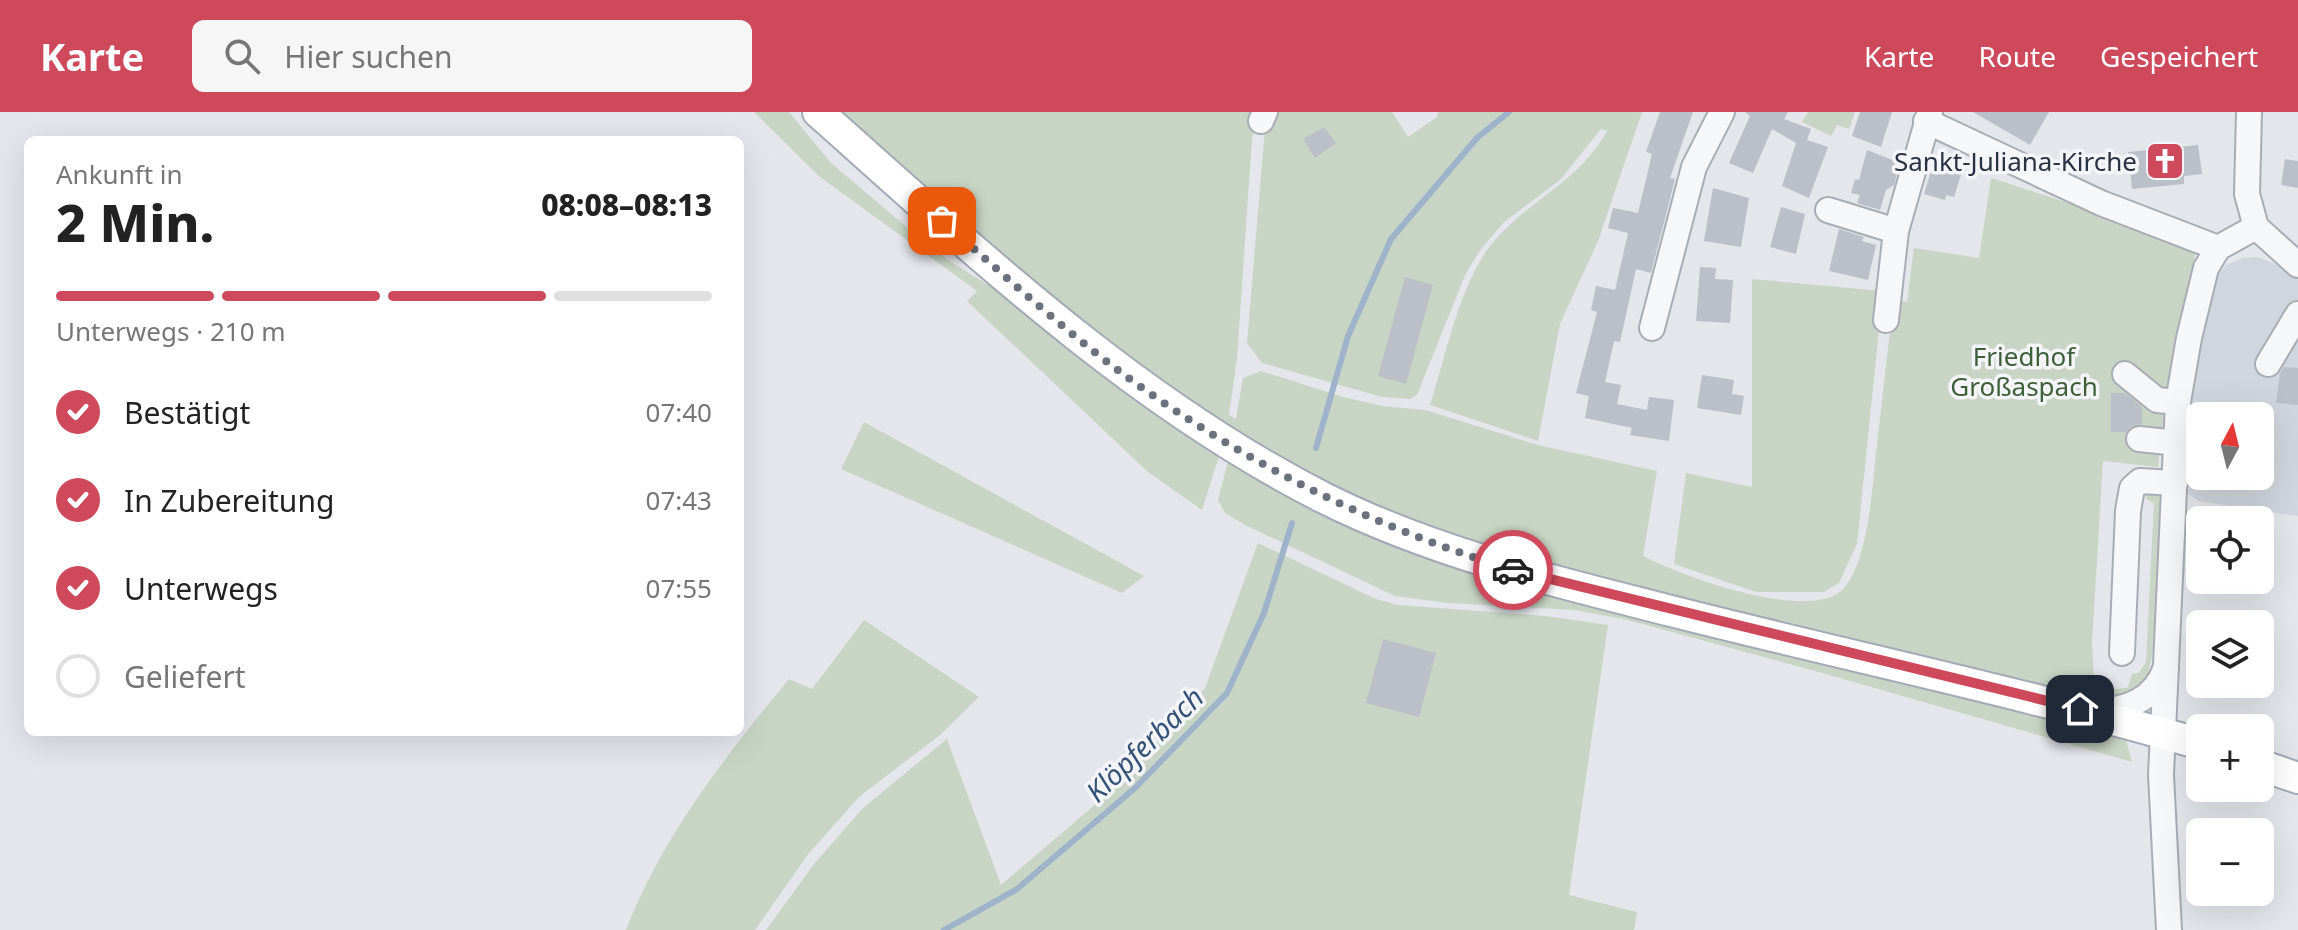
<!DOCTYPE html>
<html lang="de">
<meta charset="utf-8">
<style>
body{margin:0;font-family:"Noto Sans",sans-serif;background:#f6f6f6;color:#222;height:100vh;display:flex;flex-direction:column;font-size:30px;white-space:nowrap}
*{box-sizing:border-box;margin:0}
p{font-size:26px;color:#767676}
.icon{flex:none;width:44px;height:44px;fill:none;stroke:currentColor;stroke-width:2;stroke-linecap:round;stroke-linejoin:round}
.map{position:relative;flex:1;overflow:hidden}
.drawer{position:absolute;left:24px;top:24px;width:720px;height:600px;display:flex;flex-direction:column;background:#fff;border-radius:12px;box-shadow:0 8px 32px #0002}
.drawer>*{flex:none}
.needle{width:52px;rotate:7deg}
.tools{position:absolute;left:2186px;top:290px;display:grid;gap:16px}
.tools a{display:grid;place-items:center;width:88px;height:88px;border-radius:12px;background:#fff;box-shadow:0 8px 32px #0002;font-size:40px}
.pin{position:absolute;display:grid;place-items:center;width:68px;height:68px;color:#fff;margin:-34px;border-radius:16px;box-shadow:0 4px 12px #0006}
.courier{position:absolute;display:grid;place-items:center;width:80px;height:80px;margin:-40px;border:6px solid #ce495b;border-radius:50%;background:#fff;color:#222;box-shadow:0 2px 10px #0007}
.summary em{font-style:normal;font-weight:800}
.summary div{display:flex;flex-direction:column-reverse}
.summary{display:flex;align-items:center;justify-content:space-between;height:136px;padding:0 32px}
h1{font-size:52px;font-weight:800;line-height:60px}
.bar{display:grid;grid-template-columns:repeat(4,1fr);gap:12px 8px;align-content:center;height:96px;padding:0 32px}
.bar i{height:10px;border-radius:6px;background:#e0e0e0}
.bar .selected{background:#ce495b}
.bar p{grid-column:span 4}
ol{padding:0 32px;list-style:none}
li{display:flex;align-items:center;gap:24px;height:88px}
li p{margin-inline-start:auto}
li .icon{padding:8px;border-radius:50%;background:#ce495b;color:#fff;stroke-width:4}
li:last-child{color:#767676}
li i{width:44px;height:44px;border:4px solid #e0e0e0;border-radius:50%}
header{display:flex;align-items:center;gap:48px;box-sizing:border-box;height:112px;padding:0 40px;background:#ce495b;color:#fff}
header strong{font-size:38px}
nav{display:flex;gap:44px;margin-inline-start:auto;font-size:28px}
.search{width:560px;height:72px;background:#f6f6f6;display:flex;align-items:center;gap:20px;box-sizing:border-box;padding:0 28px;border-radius:12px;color:#767676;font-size:30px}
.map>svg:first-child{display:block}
</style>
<header>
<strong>Karte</strong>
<div class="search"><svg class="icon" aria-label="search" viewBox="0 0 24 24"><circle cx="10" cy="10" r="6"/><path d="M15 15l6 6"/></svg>Hier suchen</div>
<nav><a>Karte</a><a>Route</a><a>Gespeichert</a></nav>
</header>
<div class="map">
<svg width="2298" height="818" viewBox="0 0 2298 818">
<rect width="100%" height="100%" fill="#e3e6eb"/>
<path fill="#d1d5dd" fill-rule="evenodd" d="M2258,145L2280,154L2298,168V404L2198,389L2187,381L2184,365L2188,289L2213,167L2228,152L2243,146ZM2200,304H2260V364H2200Z"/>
<g fill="#c8d5c4">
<polygon points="754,0 789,0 831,51 916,123 948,148 1025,196 1220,341 1202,398 1148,360 967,189 977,179 820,65"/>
<path d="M839,0H1259L1252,26L1237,246L1229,303L1236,307L1243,266L1261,259L1343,285L1382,294L1425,298L1538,333L1657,359L1643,444C1679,463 1814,514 1845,475C1870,442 1872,373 1877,333C1882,285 1888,237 1894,188L1907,190L1914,136L1979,146L1991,66L2094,99L2196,138L2166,282L2158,355L2103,349L2092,530L2094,567C2105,578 2113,579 2128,575L2132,562L2139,561L2146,550L2154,391L2146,387L2147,381L2161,384C2160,416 2160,554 2143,572C2128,590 2101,588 2080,586L1825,526L1425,419L1250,333L1070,206Z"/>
<path d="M1270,0H1392L1408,25L1437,5L1438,0H1642L1598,129L1560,212L1538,329L1430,293C1446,244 1460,169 1494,129C1529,88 1580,69 1607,19L1601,17L1560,68L1504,110L1481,137L1466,161L1417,283L1410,287L1382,285L1262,251L1247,231L1265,16Z"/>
<polygon points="1808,0 1855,0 1849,17 1837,13 1831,24 1802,10"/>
<polygon points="1752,167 1883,179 1857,432 1839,471 1824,480 1756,480 1674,452 1686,361 1752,375"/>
<polygon points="864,310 1144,464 1122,481 841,357"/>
<polygon points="1229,346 1283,377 2125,624 2132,650 1826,562 1628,508 1575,498 1448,491 1395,484 1245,413 1225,401 1218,388"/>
<polygon points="1258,431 1376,487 1398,493 1546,504 1608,513 1569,783 1637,800 1634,818 766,818 814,752 863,696 947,627 1001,773 1125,667 1205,576"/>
<path d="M864,508L979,585L940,623L860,684L809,741L755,818H626C662,725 726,643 789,567L812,577Z"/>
</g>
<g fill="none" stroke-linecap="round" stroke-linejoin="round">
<g stroke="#9eb3ca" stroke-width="6">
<polyline points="1316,336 1348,224 1391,127 1477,26 1509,0"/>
<polyline points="944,818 1017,777 1135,676 1227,581 1264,501 1292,411"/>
</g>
</g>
<g fill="#babfc8">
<polygon points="1660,0 1693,0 1670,66 1675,67 1651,161 1636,157 1620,230 1614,229 1605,270 1621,273 1617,292 1647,298 1649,285 1674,288 1669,329 1630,323 1632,316 1585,306 1589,284 1576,281 1597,200 1591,198 1596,174 1615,178 1628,121 1608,116 1613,96 1638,101 1652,42 1646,40"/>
<polygon points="1745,0 1788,0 1784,7 1811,17 1807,28 1828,35 1809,86 1782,74 1796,31 1772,17 1753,61 1729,51 1750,4"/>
<polygon points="1860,0 1892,0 1881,35 1852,24"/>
<polygon points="1973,0 2049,0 2030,33"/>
<polygon points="1324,15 1336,31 1315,46 1303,27"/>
<polygon points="2198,33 2202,62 2184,64 2184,72 2132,77 2128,40"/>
<polygon points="1867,38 1900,51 1894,73 1886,78 1880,98 1857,91 1860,83 1851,81 1855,67 1859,68"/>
<polygon points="1935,46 1958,52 1957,57 1962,59 1954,85 1946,83 1945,88 1924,82"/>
<polygon points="2285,47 2298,49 2298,76 2281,73"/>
<polygon points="1713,76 1749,86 1741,135 1704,129"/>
<polygon points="1781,95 1805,102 1796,142 1770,135"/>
<polygon points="1839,117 1864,125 1862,129 1876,133 1868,168 1829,159"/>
<polygon points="1700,155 1716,156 1715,167 1733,168 1730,211 1696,209"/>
<polygon points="1405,165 1433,173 1406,272 1378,264"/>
<polygon points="2284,255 2298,256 2298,293 2276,291 2280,261"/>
<polygon points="1702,263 1734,268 1732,282 1744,284 1741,303 1697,296"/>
<polygon points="2111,281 2125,281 2142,295 2142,312 2132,314 2126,320 2111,320"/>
<polygon points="1383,527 1436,541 1419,605 1366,591"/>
</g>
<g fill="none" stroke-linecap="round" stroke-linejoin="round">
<defs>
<g id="minor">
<polyline points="2249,0 2247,82 2256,115 2298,153"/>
<polyline points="1261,9 1265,0"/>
<polyline points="1926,9 2101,91 2218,136"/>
<polyline points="1828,98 1896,119"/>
<polyline points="1886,208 1896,119 1930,0"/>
<polyline points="1652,216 1694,55 1722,0"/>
<polyline points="2268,252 2298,202"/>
<polyline points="2125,262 2157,288 2178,290"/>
<polyline points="2139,327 2178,331"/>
<polyline points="2122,541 2128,399 2132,376 2140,369 2175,371"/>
<path d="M2095,599C2127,598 2155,588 2166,555"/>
<polyline points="2169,818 2161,663 2178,290 2189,226 2206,156 2218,136 2256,115"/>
</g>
<g id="major">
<path d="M818,0C977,141 1133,289 1324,386C1434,441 1553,469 1671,499C1848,544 2025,581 2200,632"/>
<polyline points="2260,653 2298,666"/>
</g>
</defs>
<use href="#minor" stroke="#a8adb5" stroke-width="28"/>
<use href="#major" stroke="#a2aab7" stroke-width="34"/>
<use href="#minor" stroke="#f6f7f9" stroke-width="24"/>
<use href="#major" stroke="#fff" stroke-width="30"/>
</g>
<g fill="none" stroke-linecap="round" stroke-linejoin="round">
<path stroke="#6b727e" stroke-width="8" stroke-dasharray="0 14.4" d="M942,109C1009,167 1075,229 1148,280C1261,359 1382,418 1513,458"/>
<polyline stroke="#ce495b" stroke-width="10" points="1513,458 2080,597"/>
</g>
<defs>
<symbol id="church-square" viewBox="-11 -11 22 22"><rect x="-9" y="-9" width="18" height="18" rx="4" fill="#ce495b" stroke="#f3f5f8"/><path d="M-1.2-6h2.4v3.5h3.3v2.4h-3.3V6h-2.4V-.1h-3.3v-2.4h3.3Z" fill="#fff"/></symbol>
</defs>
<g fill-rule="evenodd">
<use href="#church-square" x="2143" y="27" width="44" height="44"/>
</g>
<g text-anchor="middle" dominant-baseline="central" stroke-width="7" stroke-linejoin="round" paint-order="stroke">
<g font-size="26" fill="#2a3343" stroke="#f3f5f8" text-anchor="end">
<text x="2137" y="49">Sankt-Juliana-Kirche</text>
</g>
<g font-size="26" fill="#3e5f38" stroke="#f3f5f8">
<text x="2024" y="244">Friedhof<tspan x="2024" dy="30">Großaspach</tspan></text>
</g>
<g font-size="28" font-style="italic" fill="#345177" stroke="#f3f5f8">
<text transform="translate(1144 632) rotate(-44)">Klöpferbach</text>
</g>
</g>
</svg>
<div class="tools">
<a><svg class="needle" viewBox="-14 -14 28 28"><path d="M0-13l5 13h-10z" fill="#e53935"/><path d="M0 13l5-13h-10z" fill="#767676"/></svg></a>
<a><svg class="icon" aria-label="locate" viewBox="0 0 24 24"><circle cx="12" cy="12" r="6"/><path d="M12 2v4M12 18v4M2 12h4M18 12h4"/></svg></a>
<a><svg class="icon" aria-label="layers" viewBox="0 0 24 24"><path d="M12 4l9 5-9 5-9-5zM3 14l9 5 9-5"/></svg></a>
<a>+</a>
<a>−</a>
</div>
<div class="pin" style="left:942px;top:109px;background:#ea580c"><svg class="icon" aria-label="bag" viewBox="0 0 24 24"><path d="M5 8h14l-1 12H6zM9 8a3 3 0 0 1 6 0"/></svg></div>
<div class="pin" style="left:2080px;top:597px;background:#1f2937"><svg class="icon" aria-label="home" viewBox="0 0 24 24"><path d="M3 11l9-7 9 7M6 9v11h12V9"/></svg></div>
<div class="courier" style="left:1513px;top:458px"><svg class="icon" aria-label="car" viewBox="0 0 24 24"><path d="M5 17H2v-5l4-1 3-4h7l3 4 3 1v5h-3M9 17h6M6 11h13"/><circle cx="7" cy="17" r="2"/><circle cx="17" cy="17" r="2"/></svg></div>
<section class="drawer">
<div class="summary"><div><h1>2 Min.</h1><p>Ankunft in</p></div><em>08:08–08:13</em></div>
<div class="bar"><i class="selected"></i><i class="selected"></i><i class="selected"></i><i></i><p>Unterwegs · 210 m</p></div>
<ol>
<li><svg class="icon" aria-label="check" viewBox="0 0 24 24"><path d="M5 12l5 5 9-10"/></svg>Bestätigt<p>07:40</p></li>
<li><svg class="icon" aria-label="check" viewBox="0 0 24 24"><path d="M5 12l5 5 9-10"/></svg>In Zubereitung<p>07:43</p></li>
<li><svg class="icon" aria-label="check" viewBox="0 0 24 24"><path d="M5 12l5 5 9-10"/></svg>Unterwegs<p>07:55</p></li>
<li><i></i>Geliefert</li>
</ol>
</section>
</div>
